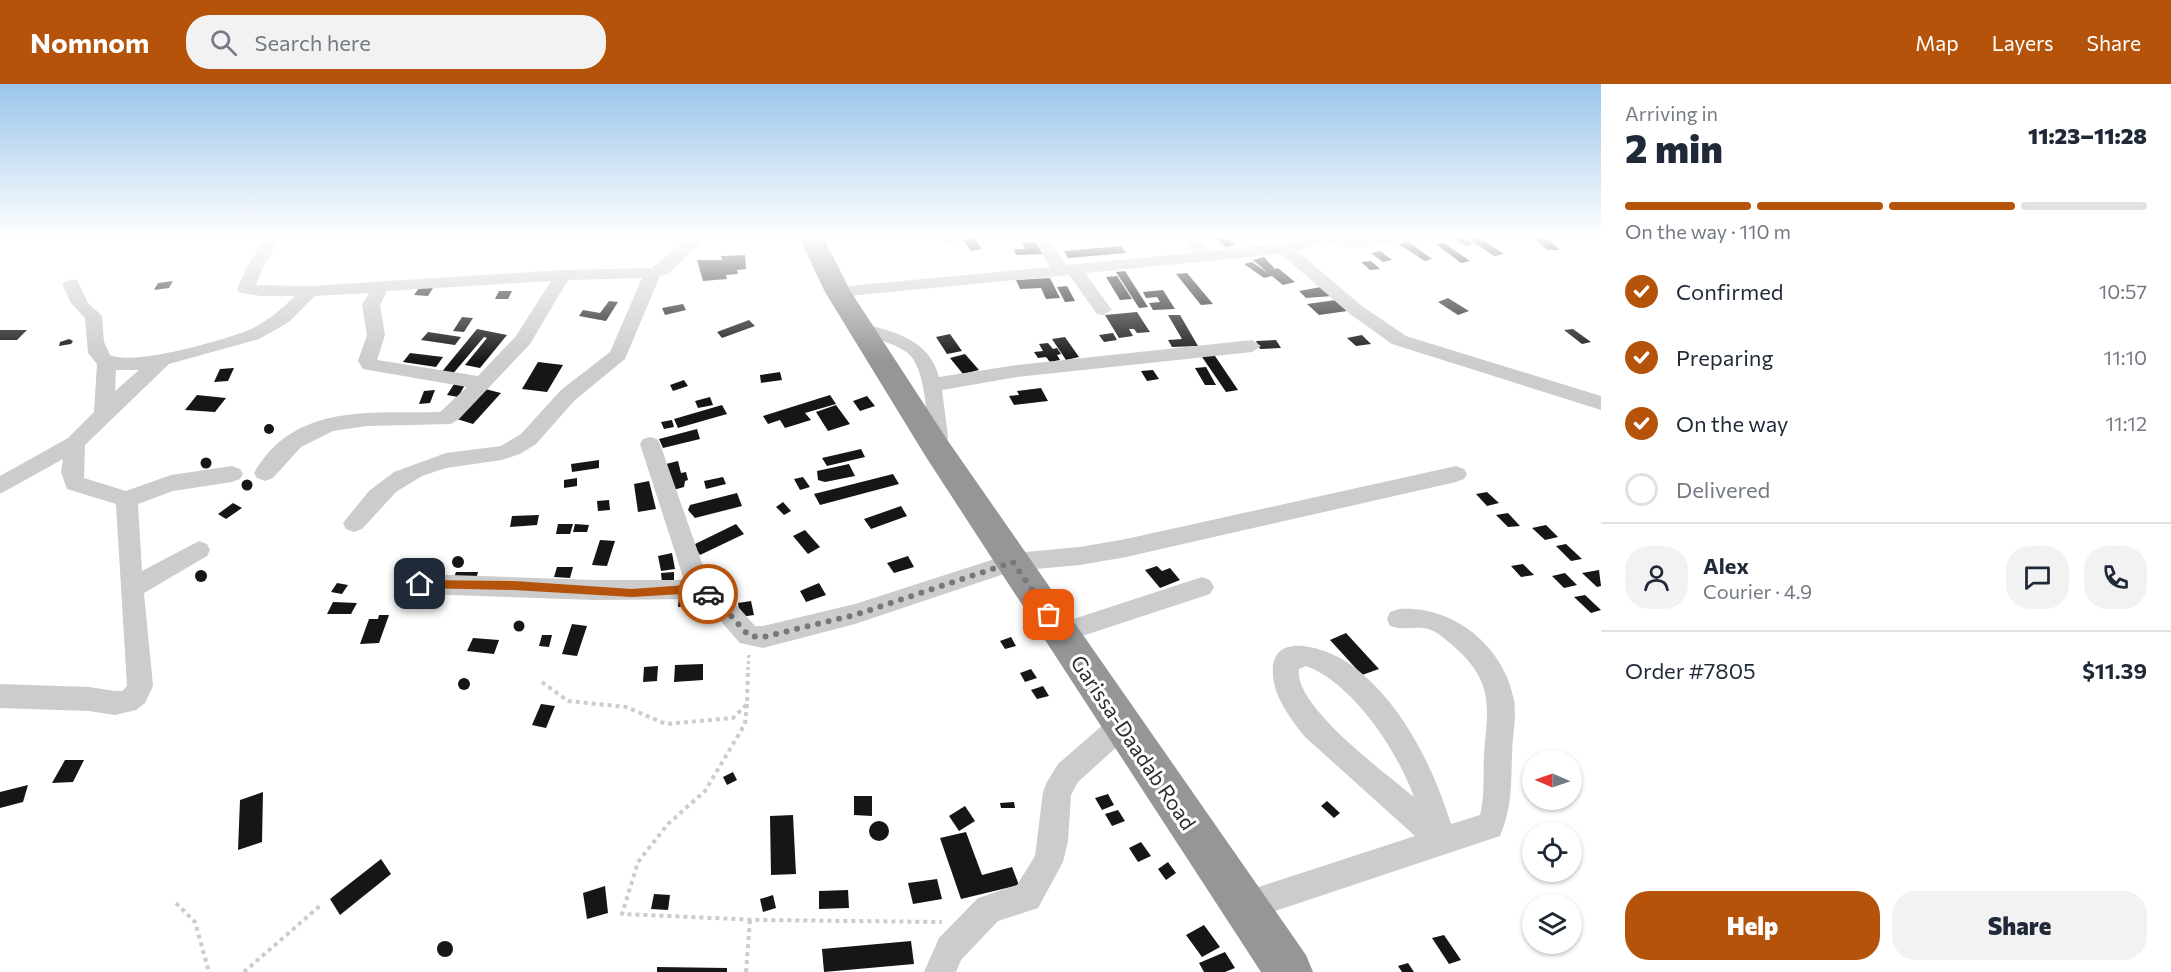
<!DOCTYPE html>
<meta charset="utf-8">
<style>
body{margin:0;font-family:Commissioner,sans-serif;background:#f2f2f3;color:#1f2937;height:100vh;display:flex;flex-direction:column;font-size:22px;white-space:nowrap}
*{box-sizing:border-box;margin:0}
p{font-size:20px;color:#747a83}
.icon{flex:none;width:33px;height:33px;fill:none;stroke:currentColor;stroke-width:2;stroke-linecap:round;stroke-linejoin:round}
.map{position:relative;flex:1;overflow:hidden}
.panel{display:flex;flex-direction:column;background:#fff;width:570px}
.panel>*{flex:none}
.needle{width:39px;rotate:272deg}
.controls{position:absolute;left:1522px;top:666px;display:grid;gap:12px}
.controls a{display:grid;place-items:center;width:60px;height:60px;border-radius:50%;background:#fff;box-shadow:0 2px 4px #0004;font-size:30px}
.pin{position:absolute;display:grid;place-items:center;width:51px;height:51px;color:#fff;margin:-26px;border-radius:12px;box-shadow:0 3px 9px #0006}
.courier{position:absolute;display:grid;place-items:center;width:60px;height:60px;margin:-30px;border:4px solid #b45309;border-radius:50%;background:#fff;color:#222;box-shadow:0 2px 8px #0007}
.head em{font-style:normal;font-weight:800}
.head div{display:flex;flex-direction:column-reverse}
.head{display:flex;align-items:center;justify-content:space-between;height:102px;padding:0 24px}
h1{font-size:39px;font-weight:800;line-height:45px}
.bar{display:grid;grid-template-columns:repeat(4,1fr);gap:9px 6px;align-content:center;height:72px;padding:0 24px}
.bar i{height:8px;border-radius:4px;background:#e0e1e3}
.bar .active{background:#b45309}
.bar p{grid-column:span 4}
.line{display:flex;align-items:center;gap:15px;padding:0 24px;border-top:2px solid #e0e1e3}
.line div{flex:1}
.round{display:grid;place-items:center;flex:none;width:63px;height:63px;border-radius:24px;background:#f2f2f3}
ol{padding:0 24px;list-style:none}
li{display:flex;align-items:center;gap:18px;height:66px}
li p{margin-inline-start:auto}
li .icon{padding:6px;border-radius:50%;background:#b45309;color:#fff;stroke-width:4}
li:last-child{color:#747a83}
li i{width:33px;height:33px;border:3px solid #e0e1e3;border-radius:50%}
.cta{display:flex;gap:12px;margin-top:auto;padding:12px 24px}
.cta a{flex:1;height:69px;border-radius:24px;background:#b45309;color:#fff;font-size:24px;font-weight:800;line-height:69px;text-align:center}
.cta a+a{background:#f2f2f3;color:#1f2937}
header{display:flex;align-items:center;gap:36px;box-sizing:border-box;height:84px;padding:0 30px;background:#b45309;color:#fff}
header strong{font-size:28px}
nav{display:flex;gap:33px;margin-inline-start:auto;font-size:21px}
.search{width:420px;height:54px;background:#f2f2f3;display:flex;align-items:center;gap:15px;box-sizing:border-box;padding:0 21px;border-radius:24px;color:#747a83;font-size:22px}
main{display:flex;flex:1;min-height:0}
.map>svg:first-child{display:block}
</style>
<header>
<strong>Nomnom</strong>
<div class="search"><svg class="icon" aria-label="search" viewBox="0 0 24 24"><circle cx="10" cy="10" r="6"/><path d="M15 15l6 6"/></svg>Search here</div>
<nav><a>Map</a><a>Layers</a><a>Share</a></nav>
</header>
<main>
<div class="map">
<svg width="1601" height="888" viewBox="0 0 1601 888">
<rect width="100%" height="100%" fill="#fff"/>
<g fill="#161616">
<polygon points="961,153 974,153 982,165 971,167"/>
<polygon points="1215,153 1226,153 1235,161 1226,163"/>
<polygon points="1461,153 1473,160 1466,162 1453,154"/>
<polygon points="1466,153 1478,153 1504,170 1494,172"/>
<polygon points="1533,153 1546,153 1560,166 1547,166"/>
<polygon points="1038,158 1044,170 1016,171 1014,165 1025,165 1022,159"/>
<polygon points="1409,158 1432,175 1425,177 1398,160"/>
<polygon points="1444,159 1470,177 1461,179 1436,160"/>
<polygon points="1121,162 1126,169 1068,174 1064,167"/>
<polygon points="1380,167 1392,176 1383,178 1371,169"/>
<polygon points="745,171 746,185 737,186 738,190 726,191 727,195 703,197 697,176 722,176 721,172"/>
<polygon points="1264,173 1275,185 1278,184 1295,198 1283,201 1272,192 1264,194 1244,180 1252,178 1268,189 1253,176"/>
<polygon points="1371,177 1380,185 1370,186 1361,178"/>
<polygon points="1125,187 1148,223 1139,224 1116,188"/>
<polygon points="1187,189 1213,220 1201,221 1176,190"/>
<polygon points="1117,192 1132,215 1120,216 1106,193"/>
<polygon points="1050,194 1060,214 1046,215 1041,204 1020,205 1016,196"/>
<polygon points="173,197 169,204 154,206 158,199"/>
<polygon points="1067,202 1075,217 1065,218 1057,203"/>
<polygon points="1321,203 1332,212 1306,214 1299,207"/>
<polygon points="419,204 433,204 428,212 414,211"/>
<polygon points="1163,206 1175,225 1153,226 1149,219 1160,218 1157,213 1146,214 1143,208"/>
<polygon points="499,207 512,207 508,215 495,215"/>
<polygon points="1448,214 1469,227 1458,231 1438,218"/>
<polygon points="1336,216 1347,227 1319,231 1307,220"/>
<polygon points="609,217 618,218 606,237 579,232 583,226 600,229"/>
<polygon points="683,220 686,226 665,231 662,224"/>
<polygon points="1137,228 1150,248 1137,249 1134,245 1129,245 1133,252 1119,254 1105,231"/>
<polygon points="1168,231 1180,231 1198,262 1172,263 1168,256 1182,255"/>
<polygon points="462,233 473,234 464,248 453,247"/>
<polygon points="749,236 755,242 722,254 717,248"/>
<polygon points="477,245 507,251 480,284 465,281 487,254 484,253 451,292 440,290"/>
<polygon points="1573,245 1591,258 1582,260 1564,246"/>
<polygon points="0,246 27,246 17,256 0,256"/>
<polygon points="428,248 461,253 455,261 421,256"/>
<polygon points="1113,249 1117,256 1104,258 1099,251"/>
<polygon points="950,250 962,267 947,270 936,253"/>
<polygon points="1362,251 1371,260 1356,262 1347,254"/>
<polygon points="1065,253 1079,273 1066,276 1052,255"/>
<polygon points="69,255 73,257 71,260 59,262 60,258"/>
<polygon points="1276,256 1281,264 1260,265 1256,257"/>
<polygon points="1048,259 1053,265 1057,264 1061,270 1057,271 1060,276 1050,278 1046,273 1038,274 1034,268 1043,267 1039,260"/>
<polygon points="410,269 443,273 436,283 403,278"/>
<polygon points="1213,269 1238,306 1226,308 1200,270"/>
<polygon points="965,270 979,286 963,290 950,274"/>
<polygon points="538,278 563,281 547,308 522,305"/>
<polygon points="1206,283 1216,301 1205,301 1195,284"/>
<polygon points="234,284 228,297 214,298 220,285"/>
<polygon points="1153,286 1159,295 1147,297 1141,287"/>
<polygon points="780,288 782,296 761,299 760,291"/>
<polygon points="684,296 688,302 673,307 670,301"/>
<polygon points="454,300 465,301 458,313 447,311"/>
<polygon points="1041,304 1048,317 1014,321 1009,312 1019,311 1017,307"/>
<polygon points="485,305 501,309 473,340 457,335"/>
<polygon points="435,306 430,319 419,320 424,307"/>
<polygon points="197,311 226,314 215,328 185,326"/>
<polygon points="830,311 836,320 805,329 811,336 785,344 780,336 768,340 763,332"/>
<polygon points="867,312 875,322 860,327 853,317"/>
<polygon points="710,313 713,321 698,324 695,317"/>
<polygon points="722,321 727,330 678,344 674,335"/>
<polygon points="836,321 850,340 828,347 816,328"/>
<polygon points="672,336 674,343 664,345 661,338"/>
<circle cx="269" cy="345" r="5"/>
<polygon points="697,345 700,355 663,364 659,355"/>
<polygon points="861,365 865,373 827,382 822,374"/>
<circle cx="206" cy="379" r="5.5"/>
<polygon points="599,376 599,384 572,388 571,380"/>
<polygon points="678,377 681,389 686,388 688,396 685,397 684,403 673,406 666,380"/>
<polygon points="849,380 855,392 825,398 818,396 817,387"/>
<polygon points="893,390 899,400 820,421 814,410"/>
<polygon points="723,393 726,400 706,405 704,397"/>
<polygon points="803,393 810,403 800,406 794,395"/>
<polygon points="577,394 577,402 564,404 564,396"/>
<circle cx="247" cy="401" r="5.5"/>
<polygon points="649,397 656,425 638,428 634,400"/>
<polygon points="1487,408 1499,419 1487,422 1476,410"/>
<polygon points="737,409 742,422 695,434 688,426 690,421"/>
<polygon points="609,416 610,426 598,427 597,417"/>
<polygon points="783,418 791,427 784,431 776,423"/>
<polygon points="233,419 242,424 226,435 218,430"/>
<polygon points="901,422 907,432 871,445 864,435"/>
<polygon points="1508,429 1520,442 1508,443 1496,431"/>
<polygon points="539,431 537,441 510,443 512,432"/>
<polygon points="558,440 573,440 570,450 556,450"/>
<polygon points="575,440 589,441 587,448 573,448"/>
<polygon points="736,440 744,450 700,471 693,461"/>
<polygon points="1546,441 1558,453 1545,456 1532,444"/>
<polygon points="805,446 820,463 808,470 793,452"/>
<polygon points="600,456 615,457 607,482 592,481"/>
<polygon points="1566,460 1582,475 1571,477 1556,462"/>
<polygon points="672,469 675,485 661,487 658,472"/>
<circle cx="458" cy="478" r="6"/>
<polygon points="908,472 914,483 894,489 887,479"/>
<polygon points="1523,480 1534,491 1521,493 1511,482"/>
<polygon points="1157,482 1162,487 1170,484 1180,496 1160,504 1145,486"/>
<polygon points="557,483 573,483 570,494 554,493"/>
<circle cx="201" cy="492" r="6"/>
<polygon points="1599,486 1601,502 1597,503 1582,489"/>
<polygon points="456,488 478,488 475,499 452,499"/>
<polygon points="674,488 674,497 662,499 661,489"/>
<polygon points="1565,489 1577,501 1564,504 1552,492"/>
<polygon points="337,499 348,501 342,510 331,508"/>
<polygon points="819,499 826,511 806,518 800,507"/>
<polygon points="704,511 704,522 678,523 679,512"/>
<polygon points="1585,511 1601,526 1591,529 1574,513"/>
<polygon points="751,517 754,531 740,533 738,519"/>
<polygon points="333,518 357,519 351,530 327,530"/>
<polygon points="379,531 389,531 379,559 360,560 369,535 378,535"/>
<circle cx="519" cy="542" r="5.5"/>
<polygon points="572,540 587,542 577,572 562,570"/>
<polygon points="1346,549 1379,585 1362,591 1330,556"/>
<polygon points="542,551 552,551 549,563 539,562"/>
<polygon points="1011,553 1016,562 1005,565 1000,557"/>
<polygon points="473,554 499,556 494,570 467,567"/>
<polygon points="703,580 703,596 674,598 675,581"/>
<polygon points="658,582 657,597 643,598 644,583"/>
<polygon points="1031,585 1037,594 1025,598 1020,589"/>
<circle cx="464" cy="600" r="6"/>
<polygon points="1043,602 1049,612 1037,615 1031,606"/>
<polygon points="541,620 555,622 546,644 532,641"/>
<polygon points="65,676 84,676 73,698 52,699"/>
<polygon points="733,688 737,696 727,701 723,693"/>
<polygon points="28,701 23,718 0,724 0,708"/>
<polygon points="263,708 262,758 238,766 240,716"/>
<polygon points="1108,710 1114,721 1102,726 1095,714"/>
<polygon points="854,712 872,712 872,732 854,731"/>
<polygon points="1327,717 1340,729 1334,734 1321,722"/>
<polygon points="1014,718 1015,724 1001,724 1000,719"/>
<polygon points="965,722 975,737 959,747 949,732"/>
<polygon points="1118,726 1125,737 1112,742 1105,730"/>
<polygon points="793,731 796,790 771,791 770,732"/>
<circle cx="879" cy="747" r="10"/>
<polygon points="966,748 982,791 1012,783 1019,801 961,815 940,754"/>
<polygon points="1141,758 1151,772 1138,778 1129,764"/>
<polygon points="381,775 391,790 340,831 330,815"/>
<polygon points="1168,778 1176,789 1166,796 1158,785"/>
<polygon points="937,795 942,815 913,820 908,799"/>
<polygon points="605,802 608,829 587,835 583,809"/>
<polygon points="848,806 849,824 819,825 819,807"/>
<polygon points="654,810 670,811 668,826 651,825"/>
<polygon points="773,811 776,824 763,828 760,815"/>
<polygon points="1204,841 1220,863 1202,873 1186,851"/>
<polygon points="1444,851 1461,876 1449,880 1432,854"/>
<circle cx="445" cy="865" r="8"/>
<polygon points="911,857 914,880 824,888 822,865"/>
<polygon points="1225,868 1235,884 1225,888 1204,888 1199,879"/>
<polygon points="1408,879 1414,888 1402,888 1398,882"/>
<polygon points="657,883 727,884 727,888 657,888"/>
</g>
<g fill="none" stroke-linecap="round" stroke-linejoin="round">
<polyline stroke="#ccc" stroke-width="3" stroke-dasharray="3 3" stroke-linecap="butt" points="748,586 749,569"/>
<g stroke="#ccc" stroke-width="4" stroke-dasharray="4 4" stroke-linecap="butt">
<polyline points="542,598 568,617 626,623 666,640 733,634 747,620 748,584"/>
<polyline points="747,620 745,640 705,707 668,740 638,778 622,830 759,836 942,838"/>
<polyline points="176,819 195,838 209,888"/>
<polyline points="244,888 322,820"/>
<polyline points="746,888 750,836"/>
</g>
<g fill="#ccc" fill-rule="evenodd">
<path d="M266,153H282L264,181L256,201L310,202L563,186L652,184L690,153H707L668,190L660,192L625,275L575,316L536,360L520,370L502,376L446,384L422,392L396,408L362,445L354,448L346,445L343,439L369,407L394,388L446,369L501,362L521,350L561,306L610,268L642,194L568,196L530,260L459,335L451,340L367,342L333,347L301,363L273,394L265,397L257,394L254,389C295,318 371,330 440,328L467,303L363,285L358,277L367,251L362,221L369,209L315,212L289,238L259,255L169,280L85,361L84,394L126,407L171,391L232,382L240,385L243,390L240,395L232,398L173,407L138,420L142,487L199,457L207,460L210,466L207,472L144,509L153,602L145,619L136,626L115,631L89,627L0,624V600L89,603L115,607H122L127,602L116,420L67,405L61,388L63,375L0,410V392L68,354L94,328L97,280L88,269L85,234L71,219L62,200L71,195L77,196L88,219L102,232L104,258L110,271C133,282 221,257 246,247C265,240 280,226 295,212H261L240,209L237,205L248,181ZM551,197L516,252L478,292L377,276L385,251L380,221L387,207ZM116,286H139L115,307Z"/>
<polygon points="941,153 957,153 959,156 951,161 945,159"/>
<polygon points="1032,153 1048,153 1066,181 1194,169 1181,153 1198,153 1211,167 1283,160 1307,153 1411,153 1403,158 1352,164 1324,158 1297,167 1362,222 1406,252 1601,312 1601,326 1392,260 1350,230 1281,170 1085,189 1112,226 1103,231 1097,230 1069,191 838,213 829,208 838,203 1050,183"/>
<path d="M861,239C895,248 929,255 939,293L1017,281L1252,256L1261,262L1252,268L1017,293L942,306L948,353L944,370L937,372L930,370L927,365C929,343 926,284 908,269C893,258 872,254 855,249L852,245Z"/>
<polygon points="650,353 657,355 660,360 709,499 726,509 755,542 763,542 855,520 1013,469 1080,463 1126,455 1456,382 1464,385 1467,390 1464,395 1456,398 1126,473 1080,481 1013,487 855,540 763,564 740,559 708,523 695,515 594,516 420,510 412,507 408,500 412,493 420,490 594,496 684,496 640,360 643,355"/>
<polygon points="1202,493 1210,496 1214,503 1210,510 1061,559 1052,556 1049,549 1052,542"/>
<path d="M1399,525C1453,521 1504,562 1514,616C1517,635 1512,653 1512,671C1511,701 1512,724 1500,752L1245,837L1234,833L1230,822L1234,811L1415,752L1304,652C1291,635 1274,613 1273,591C1269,543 1329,565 1350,580C1401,617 1433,682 1451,740L1480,731C1485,711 1483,692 1484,671C1487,628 1495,603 1461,569C1452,561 1442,551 1431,546C1418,541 1404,547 1390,542L1387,535L1390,528ZM1306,582C1353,599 1398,668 1414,713C1387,690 1293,622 1299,585Z"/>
<polygon points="1122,629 1131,632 1135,641 1131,650 1078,698 1071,711 1068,757 1063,778 1038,824 998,837 961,876 956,888 924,888 939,854 978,814 1017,801 1035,772 1043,708 1047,698 1058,680 1113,632"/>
</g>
<polygon fill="#969696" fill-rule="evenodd" points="799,153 823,153 851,208 948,357 1306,871 1313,888 1261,888 926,373 825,208"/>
</g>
<linearGradient id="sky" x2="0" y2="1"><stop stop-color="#9bc5ea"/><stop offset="0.55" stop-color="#fff"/><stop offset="1" stop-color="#fff" stop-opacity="0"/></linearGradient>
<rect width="1601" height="277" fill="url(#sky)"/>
<polygon fill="#b45309" points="420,496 514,497 632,505 699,500 713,510 708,515 698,509 632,513 514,506 420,504 415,500"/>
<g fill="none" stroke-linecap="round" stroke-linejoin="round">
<polyline stroke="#787878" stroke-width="6" stroke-dasharray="0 10.8" points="708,510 717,516 749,552 763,553 855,531 1013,478 1049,531"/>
</g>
<g text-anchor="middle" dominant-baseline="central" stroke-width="6" stroke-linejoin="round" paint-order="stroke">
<g font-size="21" fill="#2f2f2f" stroke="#fff">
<text transform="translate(1134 658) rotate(56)">Garissa-Daadab Road</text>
</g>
</g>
</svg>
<div class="controls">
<a><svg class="needle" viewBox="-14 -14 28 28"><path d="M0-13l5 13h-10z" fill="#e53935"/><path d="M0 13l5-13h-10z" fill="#747a83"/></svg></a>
<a><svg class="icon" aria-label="locate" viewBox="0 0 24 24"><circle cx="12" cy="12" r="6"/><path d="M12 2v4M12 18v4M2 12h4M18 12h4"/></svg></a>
<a><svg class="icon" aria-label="layers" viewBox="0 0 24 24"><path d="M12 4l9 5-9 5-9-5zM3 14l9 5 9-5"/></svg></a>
</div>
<div class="pin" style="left:1049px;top:531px;background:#ea580c"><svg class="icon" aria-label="bag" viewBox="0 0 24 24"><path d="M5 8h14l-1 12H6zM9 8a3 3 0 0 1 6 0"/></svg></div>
<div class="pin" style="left:420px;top:500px;background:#1f2937"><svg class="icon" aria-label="home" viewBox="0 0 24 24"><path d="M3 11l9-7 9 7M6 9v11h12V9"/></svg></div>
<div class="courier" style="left:708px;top:510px"><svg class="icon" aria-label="car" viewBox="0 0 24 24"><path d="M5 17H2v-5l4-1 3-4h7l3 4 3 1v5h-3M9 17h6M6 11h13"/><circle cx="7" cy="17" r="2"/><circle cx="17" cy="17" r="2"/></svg></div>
</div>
<section class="panel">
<div class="head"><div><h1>2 min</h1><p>Arriving in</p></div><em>11:23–11:28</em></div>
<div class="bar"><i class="active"></i><i class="active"></i><i class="active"></i><i></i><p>On the way · 110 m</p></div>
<ol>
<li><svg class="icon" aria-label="check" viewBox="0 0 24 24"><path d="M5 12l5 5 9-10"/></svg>Confirmed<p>10:57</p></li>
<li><svg class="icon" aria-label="check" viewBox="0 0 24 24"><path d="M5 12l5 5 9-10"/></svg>Preparing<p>11:10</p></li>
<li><svg class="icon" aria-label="check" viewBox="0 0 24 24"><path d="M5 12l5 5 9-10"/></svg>On the way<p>11:12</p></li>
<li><i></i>Delivered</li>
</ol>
<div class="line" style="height:108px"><a class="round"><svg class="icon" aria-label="person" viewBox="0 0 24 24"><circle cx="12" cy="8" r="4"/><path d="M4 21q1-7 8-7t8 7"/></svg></a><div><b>Alex</b><p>Courier · 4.9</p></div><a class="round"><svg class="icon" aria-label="chat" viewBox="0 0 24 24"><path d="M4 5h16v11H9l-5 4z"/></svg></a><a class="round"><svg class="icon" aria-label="phone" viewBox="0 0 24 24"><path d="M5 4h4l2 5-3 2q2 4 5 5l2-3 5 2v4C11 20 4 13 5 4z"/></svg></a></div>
<div class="line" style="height:78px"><div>Order #7805</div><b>$11.39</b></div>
<div class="cta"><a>Help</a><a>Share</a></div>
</section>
</main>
